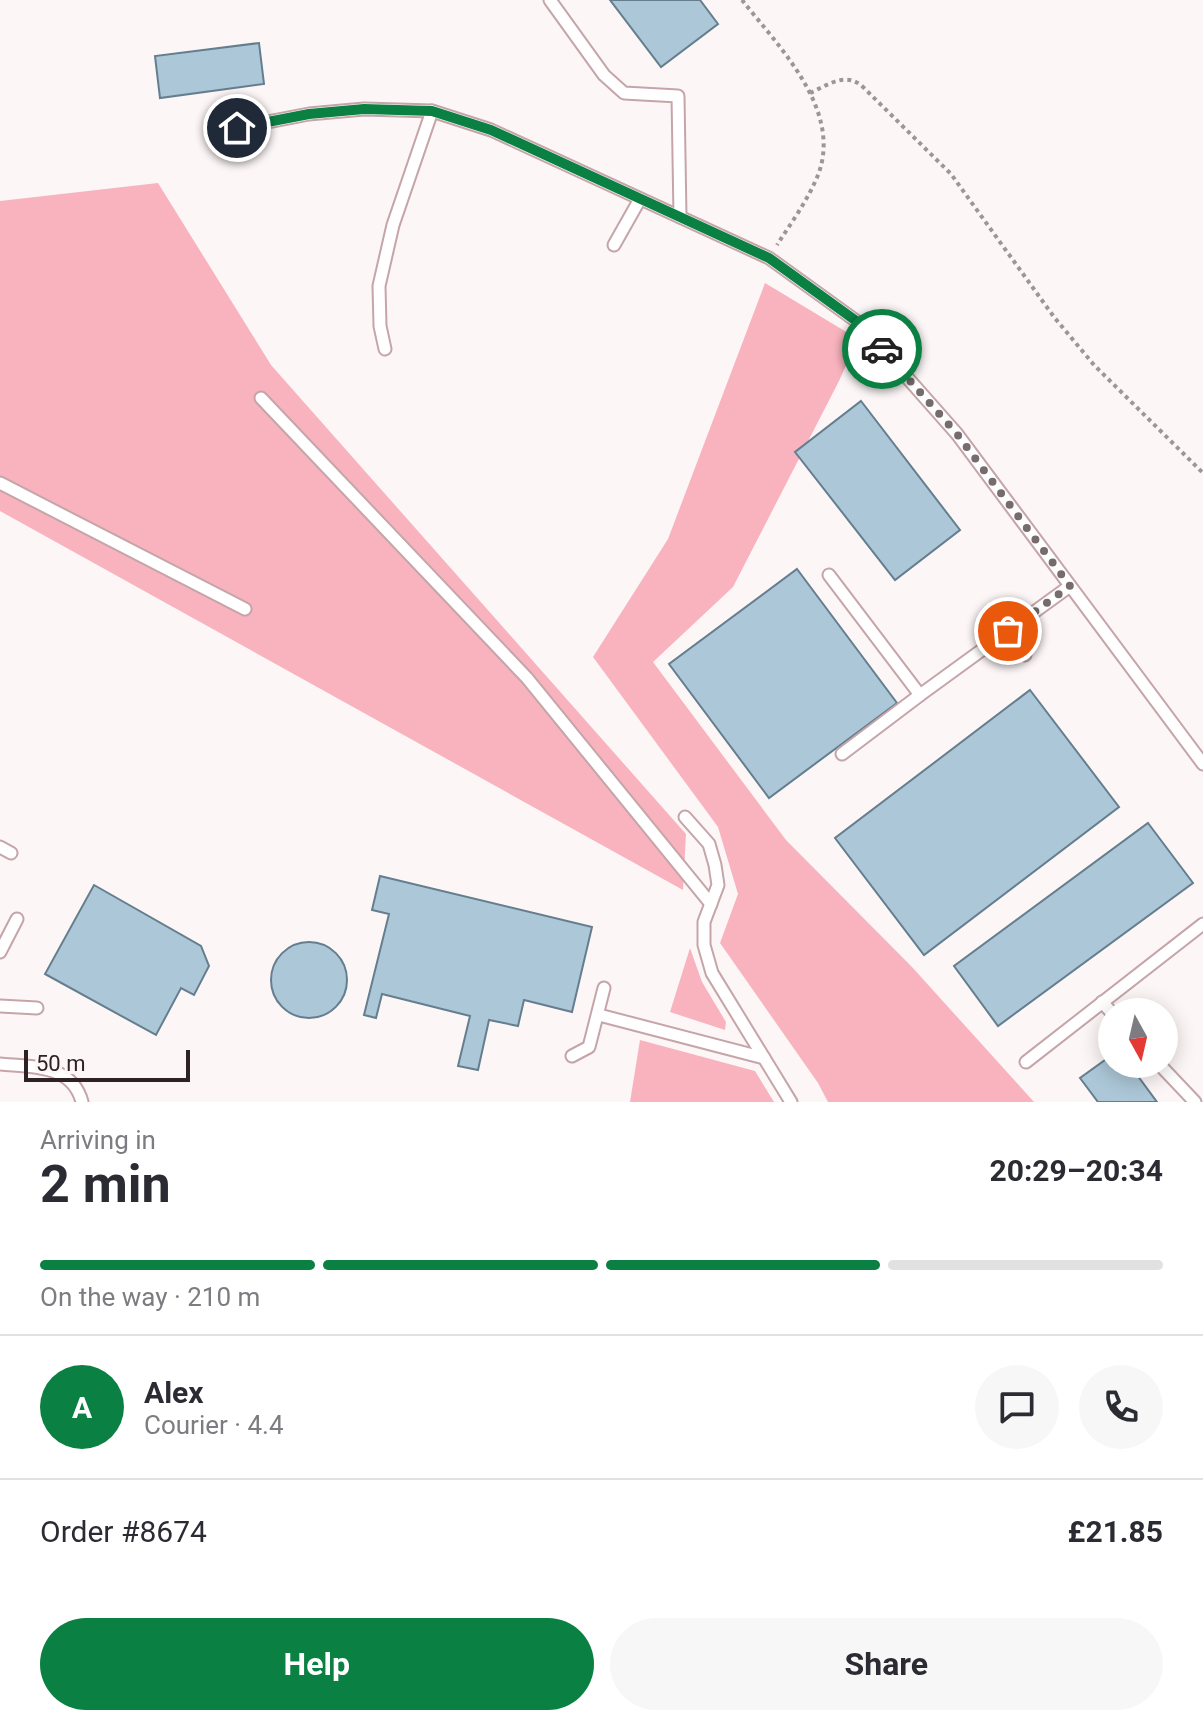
<!DOCTYPE html>
<meta charset="utf-8">
<style>
body{margin:0;font-family:Roboto,sans-serif;background:#f7f7f7;color:#2b2b33;height:100vh;display:flex;flex-direction:column;font-size:30px;white-space:nowrap}
*{box-sizing:border-box;margin:0}
p{font-size:26px;color:#7c7c81}
.icon{flex:none;width:44px;height:44px;fill:none;stroke:currentColor;stroke-width:2;stroke-linecap:round;stroke-linejoin:round}
.map{position:relative;height:1102px;overflow:hidden}
.side{display:flex;flex-direction:column;background:#fff;flex:1}
.side>*{flex:none}
.needle{width:52px;rotate:172deg}
.buttons{position:absolute;left:1098px;top:998px;display:grid;gap:16px}
.buttons a{display:grid;place-items:center;width:80px;height:80px;border-radius:50%;background:#fff;box-shadow:0 4px 20px #0003;font-size:40px}
.scale{position:absolute;left:24px;bottom:20px;width:166px;box-sizing:border-box;padding-left:8px;border:4px solid #2e2224;border-top:0;font-size:22px;line-height:28px;white-space:nowrap;color:#2e2224;-webkit-text-stroke:6px #fdf6f7;paint-order:stroke}
.pin{position:absolute;display:grid;place-items:center;width:68px;height:68px;color:#fff;margin:-34px;border:4px solid #fff;border-radius:50%;box-shadow:0 2px 8px #0007}
.courier{position:absolute;display:grid;place-items:center;width:80px;height:80px;margin:-40px;border:6px solid #0b8043;border-radius:50%;background:#fff;color:#222;box-shadow:0 2px 10px #0007}
.head em{font-style:normal;font-weight:700}
.head div{display:flex;flex-direction:column-reverse}
.head{display:flex;align-items:center;justify-content:space-between;height:136px;padding:0 40px}
h1{font-size:52px;font-weight:700;line-height:60px}
.bar{display:grid;grid-template-columns:repeat(4,1fr);gap:12px 8px;align-content:center;height:96px;padding:0 40px}
.bar i{height:10px;border-radius:6px;background:#e1e1e2}
.bar .active{background:#0b8043}
.bar p{grid-column:span 4}
.line{display:flex;align-items:center;gap:20px;padding:0 40px;border-top:2px solid #e1e1e2}
.line div{flex:1}
.round{display:grid;place-items:center;flex:none;width:84px;height:84px;border-radius:42px;background:#f7f7f7}
.button{display:flex;gap:16px;margin-top:auto;padding:16px 40px}
.button a{flex:1;height:92px;border-radius:48px;background:#0b8043;color:#fff;font-size:32px;font-weight:700;line-height:92px;text-align:center}
.button a+a{background:#f7f7f7;color:#2b2b33}
.map>svg:first-child{display:block}
</style>
<div class="map">
<svg width="1203" height="1102" viewBox="0 0 1203 1102">
<rect width="100%" height="100%" fill="#fdf6f7"/>
<g fill="#f8b3be">
<polygon points="158,183 271,365 686,834 683,890 0,511 0,201"/>
<polygon points="765,283 858,339 839,381 733,587 653,662 786,840 912,967 1034,1102 828,1102 818,1083 720,943 738,894 718,827 593,657 668,539"/>
<polygon points="690,948 702,982 726,1022 725,1030 670,1012"/>
<polygon points="640,1040 755,1071 774,1102 630,1102"/>
</g>
<g fill="#acc7d8" stroke="#657e8e" stroke-width="2">
<polygon points="610,0 700,0 718,24 661,67"/>
<polygon points="259,43 264,84 160,98 155,56"/>
<polygon points="861,401 960,530 895,580 795,452"/>
<polygon points="797,569 897,703 769,798 669,664"/>
<polygon points="1030,690 1119,807 924,955 835,838"/>
<polygon points="1148,823 1193,883 998,1026 954,966"/>
<polygon points="380,876 592,927 572,1012 524,1000 518,1026 489,1020 478,1070 458,1066 470,1016 382,994 376,1018 364,1015 389,914 372,910"/>
<polygon points="94,885 201,946 209,966 194,995 181,988 156,1035 45,974"/>
<circle cx="309" cy="980" r="38"/>
<polygon points="1112,1055 1112,1064 1129,1064 1157,1102 1098,1102 1080,1078"/>
</g>
<g fill="none" stroke-linecap="round" stroke-linejoin="round">
<defs>
<g id="service">
<polyline points="550,0 604,75 624,93 678,96 680,217"/>
<polyline points="237,128 309,114 364,109 432,111 491,130 769,258 859,323 957,434 1203,764"/>
<polyline points="614,245 640,199"/>
<polyline points="385,349 380,326 379,286 393,225 432,111"/>
<polyline points="261,398 527,678 711,904"/>
<polyline points="0,483 245,609"/>
<polyline points="829,575 920,695 1070,586"/>
<polyline points="1008,631 1025,655"/>
<polyline points="842,754 920,695"/>
<polyline points="685,817 709,844 715,865 718,885 704,922 704,945 712,973 791,1102"/>
<polyline points="0,847 11,853"/>
<polyline points="0,952 17,919"/>
<polyline points="1102,1002 1112,1013"/>
<polyline points="0,1006 37,1008"/>
<polyline points="599,1015 764,1058"/>
<polyline points="572,1056 589,1047 604,988"/>
<polyline points="1026,1062 1203,924"/>
<path d="M0,1064C32,1067 72,1064 82,1102"/>
<polyline points="1159,1064 1195,1102"/>
</g>
</defs>
<use href="#service" stroke="#c5a5a9" stroke-width="15"/>
<g stroke="#9e9597" stroke-width="4" stroke-dasharray="4 4" stroke-linecap="butt">
<path d="M742,0C779,47 843,110 818,175C808,200 791,223 777,245"/>
<path d="M810,93C828,85 846,71 863,87L951,174L1054,317L1094,365L1203,473"/>
</g>
<use href="#service" stroke="#fff" stroke-width="11"/>
</g>
<g fill="none" stroke-linecap="round" stroke-linejoin="round">
<polyline stroke="#766c6e" stroke-width="8" stroke-dasharray="0 14.4" points="882,349 957,434 1070,586 1008,631"/>
<polyline stroke="#0b8043" stroke-width="10" points="237,128 309,114 364,109 432,111 491,130 769,258 859,323 882,349"/>
</g>
</svg>
<div class="buttons">
<a><svg class="needle" viewBox="-14 -14 28 28"><path d="M0-13l5 13h-10z" fill="#e53935"/><path d="M0 13l5-13h-10z" fill="#7c7c81"/></svg></a>
</div>
<div class="scale">50 m</div>
<div class="pin" style="left:1008px;top:631px;background:#ea580c"><svg class="icon" aria-label="bag" viewBox="0 0 24 24"><path d="M5 8h14l-1 12H6zM9 8a3 3 0 0 1 6 0"/></svg></div>
<div class="pin" style="left:237px;top:128px;background:#1f2937"><svg class="icon" aria-label="home" viewBox="0 0 24 24"><path d="M3 11l9-7 9 7M6 9v11h12V9"/></svg></div>
<div class="courier" style="left:882px;top:349px"><svg class="icon" aria-label="car" viewBox="0 0 24 24"><path d="M5 17H2v-5l4-1 3-4h7l3 4 3 1v5h-3M9 17h6M6 11h13"/><circle cx="7" cy="17" r="2"/><circle cx="17" cy="17" r="2"/></svg></div>
</div>
<section class="side">
<div class="head"><div><h1>2 min</h1><p>Arriving in</p></div><em>20:29–20:34</em></div>
<div class="bar"><i class="active"></i><i class="active"></i><i class="active"></i><i></i><p>On the way · 210 m</p></div>
<div class="line" style="height:144px"><b class="round" style="background:#0b8043;color:#fff">A</b><div><b>Alex</b><p>Courier · 4.4</p></div><a class="round"><svg class="icon" aria-label="chat" viewBox="0 0 24 24"><path d="M4 5h16v11H9l-5 4z"/></svg></a><a class="round"><svg class="icon" aria-label="phone" viewBox="0 0 24 24"><path d="M5 4h4l2 5-3 2q2 4 5 5l2-3 5 2v4C11 20 4 13 5 4z"/></svg></a></div>
<div class="line" style="height:104px"><div>Order #8674</div><b>£21.85</b></div>
<div class="button"><a>Help</a><a>Share</a></div>
</section>
